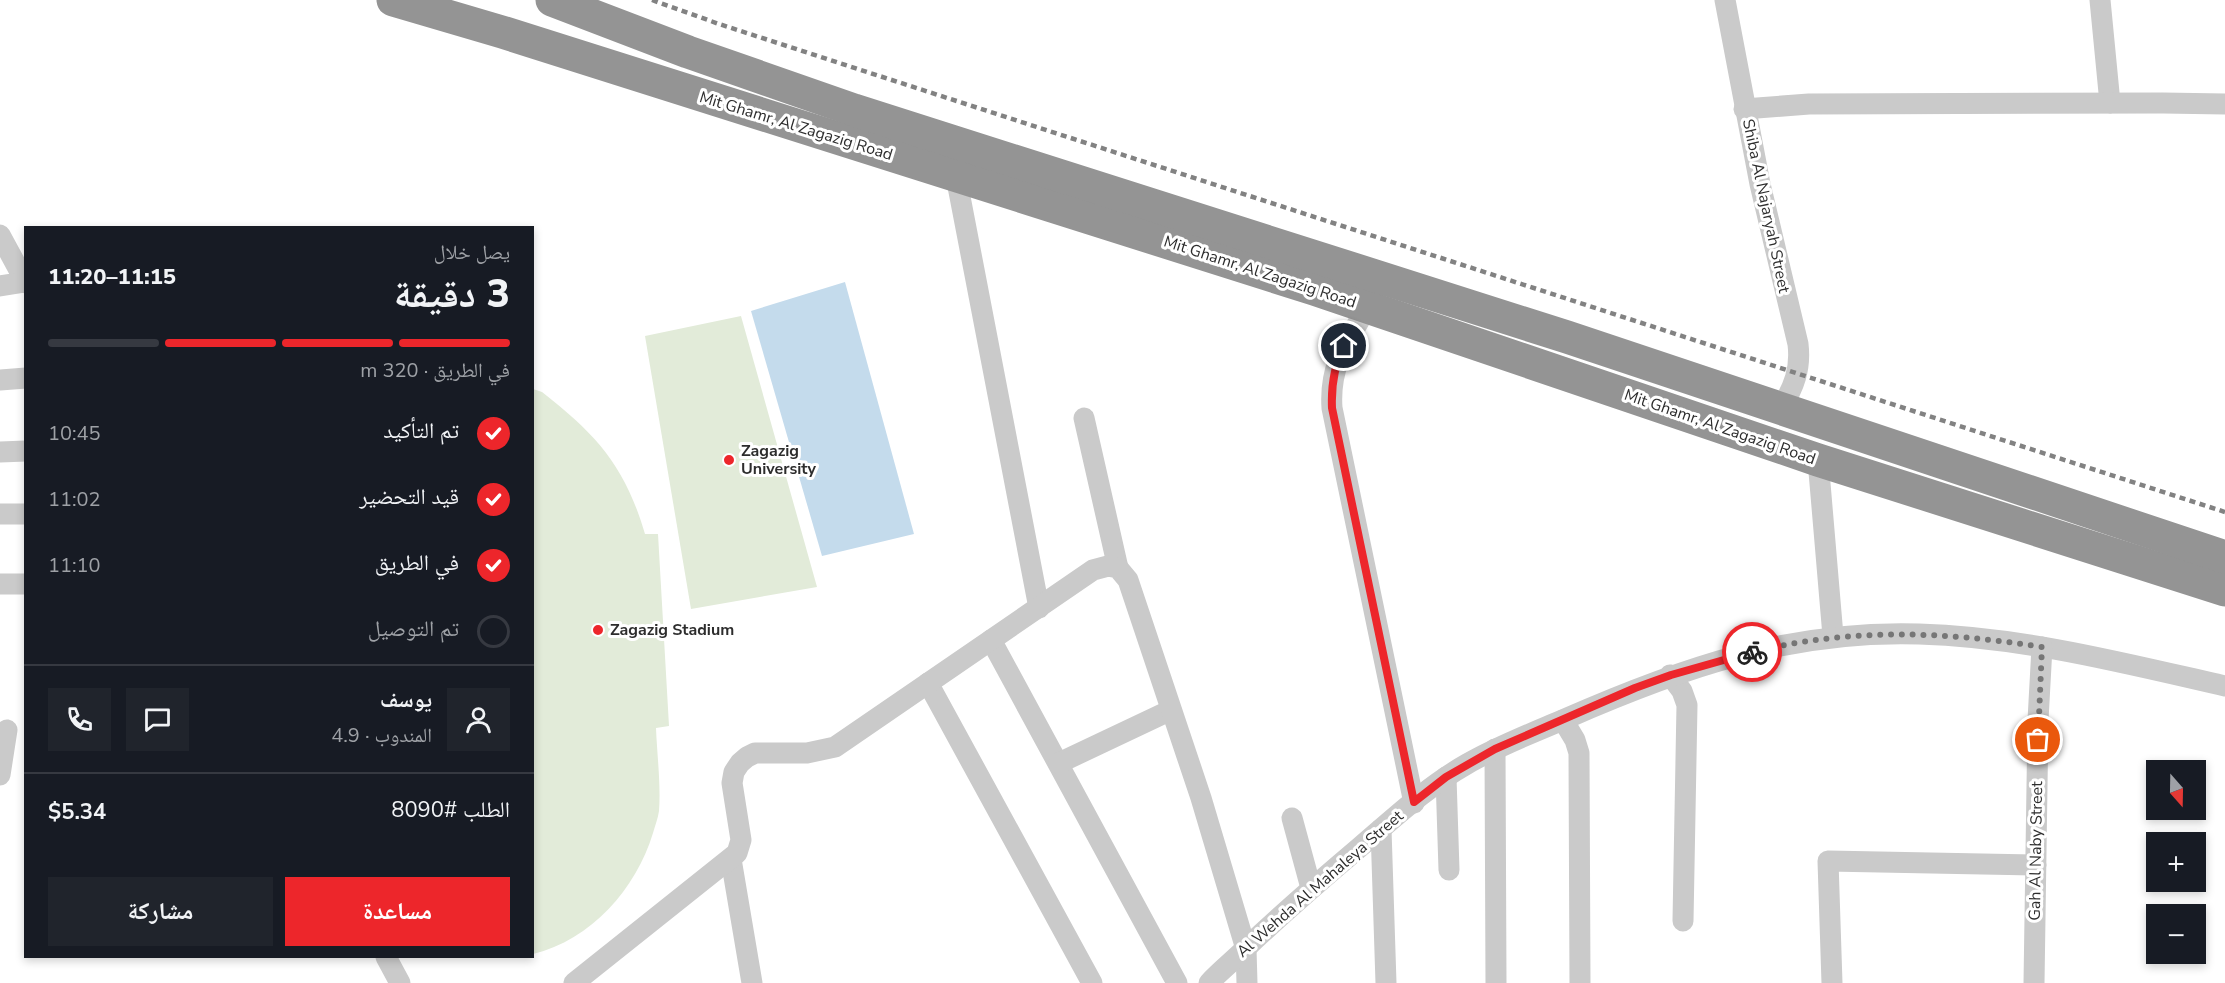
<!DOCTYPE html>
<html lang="ar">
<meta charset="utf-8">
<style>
body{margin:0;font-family:"Nunito Sans","Noto Naskh Arabic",sans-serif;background:#20242c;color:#f1f3f6;direction:rtl;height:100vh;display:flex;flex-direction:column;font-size:22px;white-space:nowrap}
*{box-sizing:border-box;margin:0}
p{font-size:20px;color:#9ea1a6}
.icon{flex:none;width:33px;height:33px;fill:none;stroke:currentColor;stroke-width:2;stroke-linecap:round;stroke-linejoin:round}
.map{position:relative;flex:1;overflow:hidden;direction:ltr}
.sheet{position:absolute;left:24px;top:226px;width:510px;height:732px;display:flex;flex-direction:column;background:#171b24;border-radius:0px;box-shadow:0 3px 9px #0003;direction:rtl}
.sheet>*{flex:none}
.needle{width:39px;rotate:160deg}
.fabs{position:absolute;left:2146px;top:760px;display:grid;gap:12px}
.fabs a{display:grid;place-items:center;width:60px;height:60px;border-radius:0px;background:#171b24;box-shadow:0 3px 9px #0003;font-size:30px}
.pin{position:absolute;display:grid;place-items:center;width:51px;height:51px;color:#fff;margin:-26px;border:3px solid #fff;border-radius:50%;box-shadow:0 2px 6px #0007}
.courier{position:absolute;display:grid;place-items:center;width:60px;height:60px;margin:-30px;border:4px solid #ed262b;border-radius:50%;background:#fff;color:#222;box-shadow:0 2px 8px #0007}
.overview em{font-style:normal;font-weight:800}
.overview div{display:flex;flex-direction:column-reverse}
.overview{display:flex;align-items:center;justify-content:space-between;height:102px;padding:0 24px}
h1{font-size:39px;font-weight:800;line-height:45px}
.bar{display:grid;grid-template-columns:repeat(4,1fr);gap:9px 6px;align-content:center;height:72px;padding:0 24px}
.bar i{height:8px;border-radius:4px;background:#363941}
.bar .selected{background:#ed262b}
.bar p{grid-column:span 4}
.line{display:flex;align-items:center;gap:15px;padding:0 24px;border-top:2px solid #363941}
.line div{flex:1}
.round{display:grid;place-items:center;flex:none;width:63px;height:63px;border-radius:0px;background:#20242c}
ol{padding:0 24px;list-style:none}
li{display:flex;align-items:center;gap:18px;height:66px}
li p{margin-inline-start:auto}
li .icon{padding:6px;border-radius:50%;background:#ed262b;color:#fff;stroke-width:4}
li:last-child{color:#9ea1a6}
li i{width:33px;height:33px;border:3px solid #363941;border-radius:50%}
.cta{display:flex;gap:12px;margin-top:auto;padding:12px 24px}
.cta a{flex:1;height:69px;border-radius:0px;background:#ed262b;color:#fff;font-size:24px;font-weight:800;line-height:69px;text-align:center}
.cta a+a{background:#20242c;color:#f1f3f6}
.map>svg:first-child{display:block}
</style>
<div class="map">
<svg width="2225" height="983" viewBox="0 0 2225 983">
<rect width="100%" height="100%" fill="#fff"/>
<g fill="#e2ebd9">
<polygon points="741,316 817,587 691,609 645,336"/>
<path d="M533,389L542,392C597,435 625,466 645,534H658L669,726L656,728C657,754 661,785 659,811C658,818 655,826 653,833C636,889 591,940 533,954Z"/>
</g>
<polygon fill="#c4dbec" points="845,282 914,534 822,556 751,311"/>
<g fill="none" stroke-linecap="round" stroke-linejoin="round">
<g stroke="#cacaca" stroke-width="21">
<path d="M1725,0L1760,184L1798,344C1801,369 1794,387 1781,408"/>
<polyline points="2100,0 2110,103"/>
<polyline points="1744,109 1809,104 2163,103 2225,104"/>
<polyline points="956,176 1039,608"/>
<polyline points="0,235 26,283"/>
<polyline points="0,286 25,282"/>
<path d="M1368,306C1347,342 1329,365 1332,408L1414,803"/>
<polyline points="0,380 26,378"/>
<polyline points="1084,418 1118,568"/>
<polyline points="0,452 26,451"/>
<polyline points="1818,460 1833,636"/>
<polyline points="0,514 26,514"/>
<polyline points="0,584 26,584"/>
<polyline points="991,640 1177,983"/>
<polyline points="1670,675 1682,691 1687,705 1683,921"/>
<polyline points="928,683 1092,983"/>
<polyline points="1563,720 1575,740 1579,753 1580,983"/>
<polyline points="1495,749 1496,983"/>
<polyline points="1059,763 1171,710"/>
<polyline points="0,775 7,730"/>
<polyline points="1446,777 1449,870"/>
<polyline points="1292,818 1311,888"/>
<polyline points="1381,829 1386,983"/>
<polyline points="731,859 752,983"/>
<polyline points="386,957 400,983"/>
<polyline points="574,983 737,853 741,840 732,783 734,772 740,763 747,757 755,753 807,753 835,747 1093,570 1108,566 1118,568 1128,580 1201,798 1246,949 1247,983"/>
<path d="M1209,983C1220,971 1234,960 1246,948C1283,913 1321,880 1360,847C1394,818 1428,786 1467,764C1498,746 1532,733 1565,719C1681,668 1790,630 1919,634C2022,637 2124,663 2225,686"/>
<polyline points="1832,983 1828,861 2036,865"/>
<polyline points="2034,983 2038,720 2042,647"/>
</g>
<g stroke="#949494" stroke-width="33">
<polyline points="393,0 502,32 1314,289 1818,460 2225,590"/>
<polyline points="552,0 688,52 854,110 1567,337 2225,557"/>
</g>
<polyline stroke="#828282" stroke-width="4.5" stroke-dasharray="6 4.5" stroke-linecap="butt" points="652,0 719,24 2225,512"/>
</g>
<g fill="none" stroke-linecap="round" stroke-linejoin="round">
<path stroke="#767676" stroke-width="6" stroke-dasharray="0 10.8" d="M1752,652C1852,628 1941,631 2042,647L2038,740"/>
<path stroke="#ed262b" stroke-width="8" d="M1344,346C1334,366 1331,385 1332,408L1414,802L1446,777L1495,749L1635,688L1671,675L1752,652"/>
</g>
<g fill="#ed262b" stroke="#fff" stroke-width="2">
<circle cx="729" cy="460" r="6"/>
<circle cx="598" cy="630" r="6"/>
</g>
<g text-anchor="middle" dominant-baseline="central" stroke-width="6" stroke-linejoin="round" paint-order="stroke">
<g font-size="16" fill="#2d2d2d" stroke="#fff">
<text transform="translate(796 126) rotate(17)">Mit Ghamr, Al Zagazig Road</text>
<text transform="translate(1766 206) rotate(78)">Shiba Al Najaryah Street</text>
<text transform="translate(1260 272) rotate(18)">Mit Ghamr, Al Zagazig Road</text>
<text transform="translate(1720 427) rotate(19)">Mit Ghamr, Al Zagazig Road</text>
<text transform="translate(2036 851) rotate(-89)">Gah Al Naby Street</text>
<text transform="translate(1320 884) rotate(-41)">Al Wehda Al Mahaleya Street</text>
</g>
<g font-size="16" font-weight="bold" fill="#2d2d2d" stroke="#fff" text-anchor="start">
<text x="741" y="451">Zagazig<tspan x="741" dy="18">University</tspan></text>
<text x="610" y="630">Zagazig Stadium</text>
</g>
</g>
</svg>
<div class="fabs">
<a><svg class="needle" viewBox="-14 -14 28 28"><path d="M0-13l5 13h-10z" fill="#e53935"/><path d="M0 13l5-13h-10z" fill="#9ea1a6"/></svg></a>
<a>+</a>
<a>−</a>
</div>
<div class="pin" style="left:2038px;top:740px;background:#ea580c"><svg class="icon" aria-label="bag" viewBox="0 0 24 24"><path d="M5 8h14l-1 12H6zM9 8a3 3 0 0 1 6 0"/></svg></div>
<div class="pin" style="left:1344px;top:346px;background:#1f2937"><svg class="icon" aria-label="home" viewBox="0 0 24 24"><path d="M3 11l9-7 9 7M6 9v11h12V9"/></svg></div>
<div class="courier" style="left:1752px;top:652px"><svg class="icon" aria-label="bike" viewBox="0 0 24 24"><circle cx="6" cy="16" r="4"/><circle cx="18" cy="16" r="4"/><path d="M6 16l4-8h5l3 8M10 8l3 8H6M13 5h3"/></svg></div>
<section class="sheet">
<div class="overview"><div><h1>3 دقيقة</h1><p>يصل خلال</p></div><em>11:15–11:20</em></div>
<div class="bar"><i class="selected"></i><i class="selected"></i><i class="selected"></i><i></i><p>في الطريق · 320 m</p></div>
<ol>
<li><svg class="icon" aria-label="check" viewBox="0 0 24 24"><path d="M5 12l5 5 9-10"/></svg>تم التأكيد<p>10:45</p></li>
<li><svg class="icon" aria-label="check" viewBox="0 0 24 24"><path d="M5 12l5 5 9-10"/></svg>قيد التحضير<p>11:02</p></li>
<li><svg class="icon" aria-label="check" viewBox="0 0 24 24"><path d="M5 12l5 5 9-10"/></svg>في الطريق<p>11:10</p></li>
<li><i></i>تم التوصيل</li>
</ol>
<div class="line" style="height:108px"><a class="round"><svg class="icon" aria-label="person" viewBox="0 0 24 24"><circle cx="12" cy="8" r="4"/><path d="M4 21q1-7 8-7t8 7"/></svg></a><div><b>يوسف</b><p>المندوب · 4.9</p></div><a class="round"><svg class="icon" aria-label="chat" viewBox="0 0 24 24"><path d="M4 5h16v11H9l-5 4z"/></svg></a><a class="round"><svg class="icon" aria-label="phone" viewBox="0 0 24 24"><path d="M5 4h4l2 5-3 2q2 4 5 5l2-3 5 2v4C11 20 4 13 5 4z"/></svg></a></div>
<div class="line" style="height:78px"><div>الطلب #8090</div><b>$5.34</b></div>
<div class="cta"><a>مساعدة</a><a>مشاركة</a></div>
</section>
</div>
